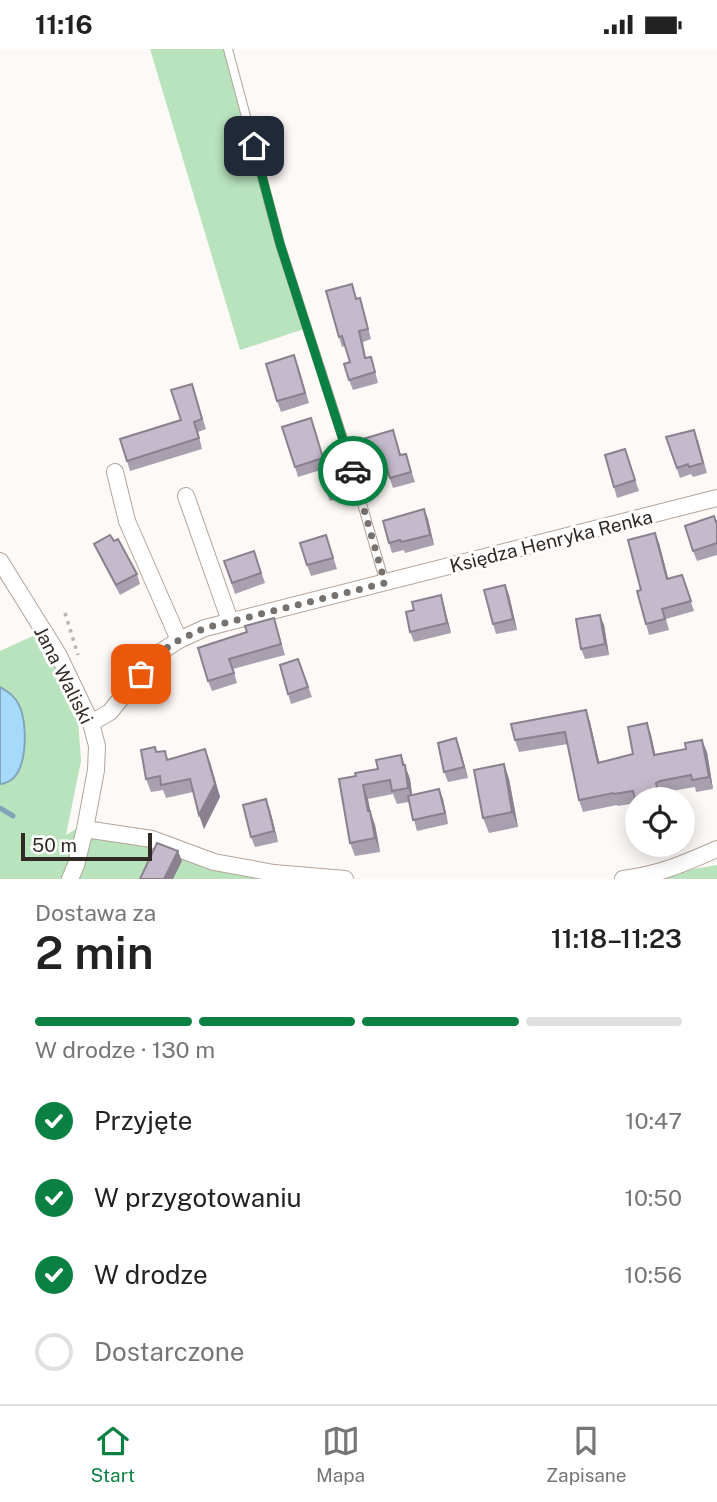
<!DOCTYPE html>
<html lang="pl">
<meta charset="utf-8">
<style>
body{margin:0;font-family:"Public Sans",sans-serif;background:#f6f6f6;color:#222;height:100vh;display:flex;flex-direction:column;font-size:26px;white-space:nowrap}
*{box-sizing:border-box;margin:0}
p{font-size:23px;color:#767676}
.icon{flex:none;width:38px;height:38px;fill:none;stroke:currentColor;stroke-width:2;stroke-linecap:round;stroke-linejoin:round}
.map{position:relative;height:830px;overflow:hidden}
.drawer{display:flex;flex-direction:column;background:#fff;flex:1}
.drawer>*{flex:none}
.buttons{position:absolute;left:625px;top:738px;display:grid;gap:14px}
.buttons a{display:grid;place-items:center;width:70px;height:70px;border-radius:50%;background:#fff;box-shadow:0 4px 18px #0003;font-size:35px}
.scale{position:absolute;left:21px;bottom:18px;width:131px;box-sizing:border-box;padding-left:7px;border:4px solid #302924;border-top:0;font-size:19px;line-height:24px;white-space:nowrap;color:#302924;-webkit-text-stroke:5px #fff;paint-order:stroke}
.pin{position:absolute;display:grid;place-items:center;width:60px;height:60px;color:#fff;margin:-30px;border-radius:14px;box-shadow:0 4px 10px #0006}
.courier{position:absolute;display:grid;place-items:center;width:70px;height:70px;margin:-35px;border:5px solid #0b8043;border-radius:50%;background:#fff;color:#222;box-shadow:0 2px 9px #0007}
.summary em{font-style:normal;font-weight:600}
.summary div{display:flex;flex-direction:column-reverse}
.summary{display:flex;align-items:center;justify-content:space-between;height:119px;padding:0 35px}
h1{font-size:46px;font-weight:600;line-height:52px}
.bar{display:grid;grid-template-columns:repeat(4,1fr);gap:10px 7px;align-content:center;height:84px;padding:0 35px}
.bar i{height:9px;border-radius:5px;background:#e0e0e0}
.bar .selected{background:#0b8043}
.bar p{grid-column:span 4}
ol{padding:0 35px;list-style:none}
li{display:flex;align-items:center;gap:21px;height:77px}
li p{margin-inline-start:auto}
li .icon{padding:7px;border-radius:50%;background:#0b8043;color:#fff;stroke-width:4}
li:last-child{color:#767676}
li i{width:38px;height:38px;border:4px solid #e0e0e0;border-radius:50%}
.status{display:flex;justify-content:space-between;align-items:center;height:49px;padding:0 35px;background:#fff;direction:ltr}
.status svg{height:19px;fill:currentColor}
.tab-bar{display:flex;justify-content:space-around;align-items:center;height:98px;border-top:2px solid #e0e0e0;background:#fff;font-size:19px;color:#767676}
.tab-bar a{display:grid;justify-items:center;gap:4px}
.tab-bar .selected{color:#0b8043}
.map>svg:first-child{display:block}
</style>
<div class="status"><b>11:16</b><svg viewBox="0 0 49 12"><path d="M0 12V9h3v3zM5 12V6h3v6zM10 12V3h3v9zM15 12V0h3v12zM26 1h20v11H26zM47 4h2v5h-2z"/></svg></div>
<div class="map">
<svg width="717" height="830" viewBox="0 0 717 830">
<rect width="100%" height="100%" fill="#fdf9f7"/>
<g fill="#b8e3bd">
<polygon points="150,0 231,0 304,280 240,301"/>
<polygon points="35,586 54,615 78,670 81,712 66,786 79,778 157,795 346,830 0,830 0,735 7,735 12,645 0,639 0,602"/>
<polygon points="717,816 717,830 635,830"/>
</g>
<path fill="#a6dafa" stroke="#83a5ba" stroke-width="2" d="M0,638C9,643 16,648 20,658C28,678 29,733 0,735Z"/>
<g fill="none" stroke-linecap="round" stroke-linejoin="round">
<polyline stroke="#83a5ba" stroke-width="5" points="0,759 13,767"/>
<defs>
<polyline id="service" points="228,0 280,195 345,396 385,534"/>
<g id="minor">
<polyline points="115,423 127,472 179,591"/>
<polyline points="186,447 230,572"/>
<polyline points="0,512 58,605 91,674 97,697 96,721 85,780 76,816 70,830"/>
<polyline points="91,674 110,663 156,606 179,591 205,579 717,449"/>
<polyline points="85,780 152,790 214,813 274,824 345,830"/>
<path d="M623,830C660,825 683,815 717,800"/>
</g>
</defs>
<use href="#service" stroke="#b4a498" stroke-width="10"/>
<use href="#minor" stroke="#b4a498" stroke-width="18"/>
<polyline stroke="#bab5b2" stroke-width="3.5" stroke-dasharray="3.5 5" stroke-linecap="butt" points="65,564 78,606"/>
<use href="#service" stroke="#fff" stroke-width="8"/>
<use href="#minor" stroke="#fff" stroke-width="16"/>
</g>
<g fill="#a9a0af">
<polygon points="357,250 363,260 371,290 363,293 366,309 374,318 378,334 353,341 349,331 350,313 345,297 342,298 339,288"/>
<polygon points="298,316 309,354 281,363 277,352"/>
<polygon points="195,345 206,380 198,383 202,400 130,422 127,412 181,371"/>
<polygon points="314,380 327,419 298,428 295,418"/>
<polygon points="393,381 401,406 409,415 415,433 393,439 387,421 374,425 370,415"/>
<polygon points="666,388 698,391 707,424 693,428 691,425 680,429"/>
<polygon points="625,400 639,442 617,449 614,438"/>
<polygon points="341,418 351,445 330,452 326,442"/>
<polygon points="424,460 428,470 434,496 405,504 404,501 392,504 389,494"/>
<polygon points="717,472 717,506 697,512 693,502"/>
<polygon points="326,486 337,520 311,527 307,516"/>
<polygon points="114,492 137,525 140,535 120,546 98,504 94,495"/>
<polygon points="659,494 668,529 682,526 694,562 666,570 669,581 649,586 646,575 641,541"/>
<polygon points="254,502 265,534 235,545 224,512"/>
<polygon points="505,536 509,546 517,581 496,585 493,575"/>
<polygon points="441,546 444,557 451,584 414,593 410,583"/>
<polygon points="274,569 285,606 233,620 237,634 212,642 208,632 247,583"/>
<polygon points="604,576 609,606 585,610 581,600"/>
<polygon points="298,610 312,648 291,655 288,645"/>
<polygon points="586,661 590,673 599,713 633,705 647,674 651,686 655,705 707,703 713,740 696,743 695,738 665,743 636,754 618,757 617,756 583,763 579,751 568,695 519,703 515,691"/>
<polygon points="460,700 468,729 448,733 444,723"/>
<polygon points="157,703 168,710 210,713 220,748 204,780 193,743 166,749 163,741 151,743 146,730"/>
<polygon points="401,706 410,730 412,746 443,750 448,775 417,782 409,753 397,755 393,745 368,750 370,762 375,776 380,803 355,807 350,794 356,727 378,720"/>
<polygon points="504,715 509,730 518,778 489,784 483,769"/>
<polygon points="270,761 278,793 255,798 251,788"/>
</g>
<g fill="#89828e">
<polygon points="424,460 428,470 434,496 430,486"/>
<polygon points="655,484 659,494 671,540 667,530"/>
<polygon points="505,536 509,546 517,581 513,570"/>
<polygon points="441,546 444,557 451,584 447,574"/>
<polygon points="600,566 604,576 609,606 605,595"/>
<polygon points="586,661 590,673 602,725 598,714"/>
<polygon points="647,674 651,686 658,717 654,706"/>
<polygon points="456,689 460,700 468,729 464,718"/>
<polygon points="702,691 707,703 713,740 709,728"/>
<polygon points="205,700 210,713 220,748 204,780 199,766"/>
<polygon points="401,706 410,730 413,752 408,739"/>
<polygon points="504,715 509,730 518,778 512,763"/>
<polygon points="363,736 368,750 373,776 368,762"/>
<polygon points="439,740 443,750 448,775 445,764"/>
<polygon points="266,750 270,761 278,793 274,782"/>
<polygon points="370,762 375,776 380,803 375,789"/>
<polygon points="178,802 182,812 173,830 164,830"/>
</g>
<g fill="#c4bacb" stroke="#89828e" stroke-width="2">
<polygon points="352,235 356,250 360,249 368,280 359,282 365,309 371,308 375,323 349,331 344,315 350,313 342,287 339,288 326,242"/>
<polygon points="294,306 305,344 277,352 266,315"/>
<polygon points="192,335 202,370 194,373 199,389 127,412 120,390 181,371 171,341"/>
<polygon points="311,369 323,409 295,418 282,378"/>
<polygon points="393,381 400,406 406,405 411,423 390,429 384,411 370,415 363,390"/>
<polygon points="694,381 703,414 689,418 688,415 677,419 666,388"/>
<polygon points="625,400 635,431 614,438 605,406"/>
<polygon points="341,418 347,434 326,442 320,425"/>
<polygon points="424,460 430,486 401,493 400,491 389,494 383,472"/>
<polygon points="714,467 716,473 717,472 717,494 693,502 685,477"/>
<polygon points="655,484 667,530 682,526 691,552 662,560 665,570 646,575 637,542 641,541 628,491"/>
<polygon points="110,486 114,492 118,490 137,525 116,536 94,495"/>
<polygon points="326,486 333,509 307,516 300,494"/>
<polygon points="254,502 261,524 232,534 224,512"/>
<polygon points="505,536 513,570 493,575 484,541"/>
<polygon points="441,546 447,574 410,583 406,563 414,561 412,553"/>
<polygon points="600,566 605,595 581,600 576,570"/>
<polygon points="274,569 281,595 229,610 234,624 208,632 198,599 247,583 245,577"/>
<polygon points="298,610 308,638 288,645 280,616"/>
<polygon points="586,661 598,714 633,705 628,678 647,674 654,706 686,700 685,694 702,691 709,728 692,731 691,726 660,732 656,734 660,751 637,751 637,757 633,742 614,745 613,744 579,751 565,683 515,691 511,675"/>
<polygon points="456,689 464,718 444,723 438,694"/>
<polygon points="155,698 156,703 165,702 167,711 205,700 215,735 199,766 190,730 161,736 160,727 146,730 141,701"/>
<polygon points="401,706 403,716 405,716 408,739 392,742 390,731 363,736 368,762 370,762 375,789 350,794 339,730 356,727 355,724 378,720 376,711"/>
<polygon points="504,715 512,763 483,769 474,721"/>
<polygon points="439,740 445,764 413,771 408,747"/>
<polygon points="266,750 274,782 251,788 243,756"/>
<polygon points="157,794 178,802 164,830 140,830"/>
</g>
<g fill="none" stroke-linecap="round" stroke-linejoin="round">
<polyline stroke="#78726e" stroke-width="7" stroke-dasharray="0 12.6" points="141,625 156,606 179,591 205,579 385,534 353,422"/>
<polyline stroke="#0b8043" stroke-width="9" points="254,97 280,195 353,422"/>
</g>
<g text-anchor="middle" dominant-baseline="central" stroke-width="6" stroke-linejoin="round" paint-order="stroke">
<g font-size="19" fill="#302924" stroke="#fff">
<text transform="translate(551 492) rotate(-14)">Księdza Henryka Renka</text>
<text transform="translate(64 626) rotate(63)">Jana Waliski</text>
</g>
</g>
</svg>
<div class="buttons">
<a><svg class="icon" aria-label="locate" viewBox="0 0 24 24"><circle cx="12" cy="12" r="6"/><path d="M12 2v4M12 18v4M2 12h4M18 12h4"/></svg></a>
</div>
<div class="scale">50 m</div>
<div class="pin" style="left:141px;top:625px;background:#ea580c"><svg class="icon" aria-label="bag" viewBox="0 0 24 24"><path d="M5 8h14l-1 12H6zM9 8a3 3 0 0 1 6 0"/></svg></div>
<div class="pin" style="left:254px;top:97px;background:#1f2937"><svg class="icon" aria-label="home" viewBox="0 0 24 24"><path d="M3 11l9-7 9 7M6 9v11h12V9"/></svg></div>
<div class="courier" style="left:353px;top:422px"><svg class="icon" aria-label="car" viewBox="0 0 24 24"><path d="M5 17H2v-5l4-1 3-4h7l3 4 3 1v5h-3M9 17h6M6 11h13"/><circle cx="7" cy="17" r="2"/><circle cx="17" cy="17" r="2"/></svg></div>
</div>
<section class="drawer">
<div class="summary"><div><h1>2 min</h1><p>Dostawa za</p></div><em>11:18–11:23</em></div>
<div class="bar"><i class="selected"></i><i class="selected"></i><i class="selected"></i><i></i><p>W drodze · 130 m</p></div>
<ol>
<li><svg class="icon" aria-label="check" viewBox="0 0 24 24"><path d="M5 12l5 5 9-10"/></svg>Przyjęte<p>10:47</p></li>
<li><svg class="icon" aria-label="check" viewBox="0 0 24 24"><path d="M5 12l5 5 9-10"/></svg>W przygotowaniu<p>10:50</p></li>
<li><svg class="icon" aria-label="check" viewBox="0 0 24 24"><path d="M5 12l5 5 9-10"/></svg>W drodze<p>10:56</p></li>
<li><i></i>Dostarczone</li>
</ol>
</section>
<nav class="tab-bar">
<a class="selected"><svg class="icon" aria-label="home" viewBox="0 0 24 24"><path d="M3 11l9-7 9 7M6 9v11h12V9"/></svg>Start</a>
<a><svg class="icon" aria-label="map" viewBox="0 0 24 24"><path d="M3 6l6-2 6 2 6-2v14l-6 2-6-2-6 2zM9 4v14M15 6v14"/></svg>Mapa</a>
<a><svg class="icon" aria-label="saved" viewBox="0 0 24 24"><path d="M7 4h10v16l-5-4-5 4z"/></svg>Zapisane</a>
</nav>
